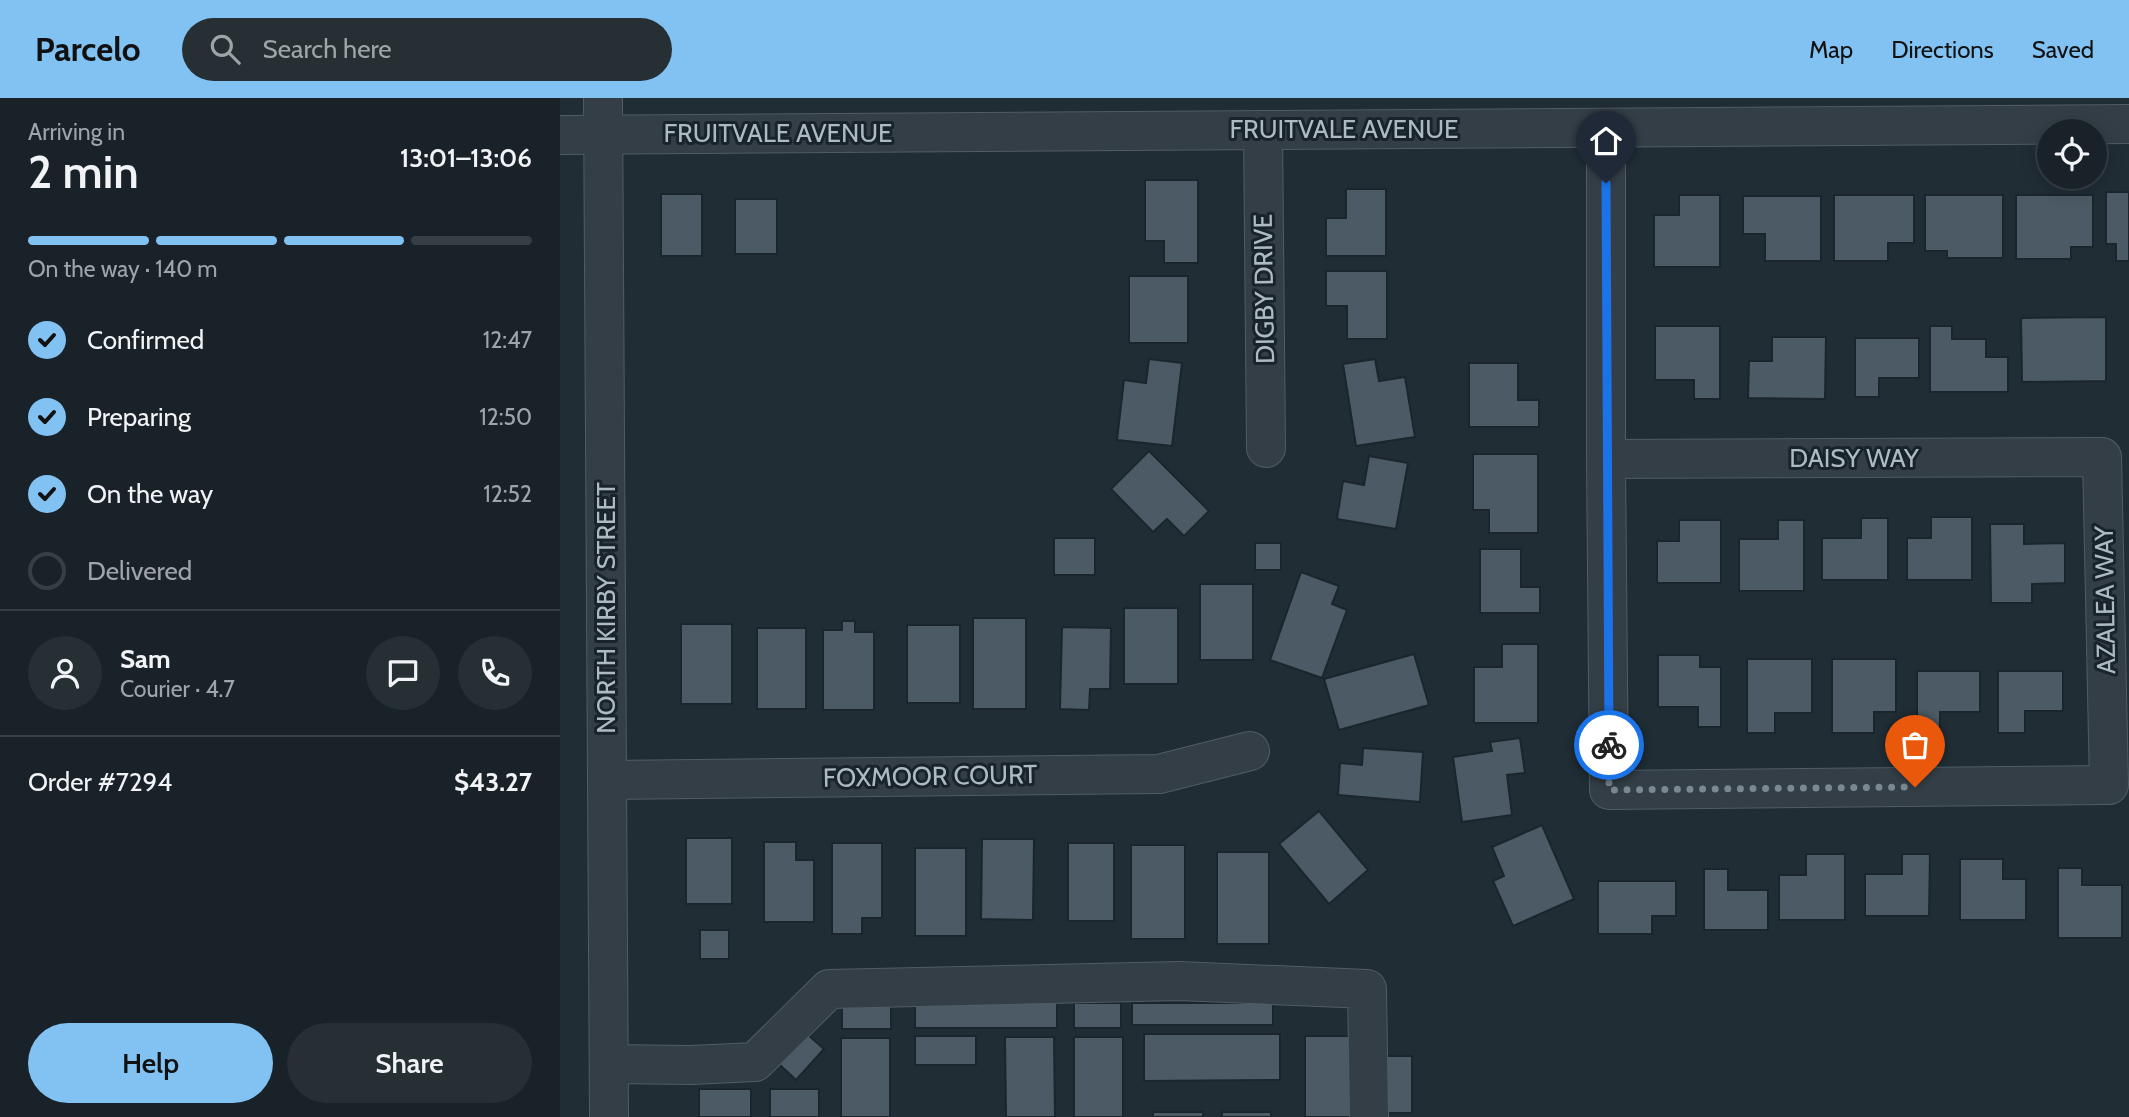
<!DOCTYPE html>
<meta charset="utf-8">
<style>
body{margin:0;font-family:Cabin,sans-serif;background:#252f34;color:#f1f3f6;height:100vh;display:flex;flex-direction:column;font-size:26px;white-space:nowrap}
*{box-sizing:border-box;margin:0}
p{font-size:23px;color:#9fa4a8}
.icon{flex:none;width:38px;height:38px;fill:none;stroke:currentColor;stroke-width:2;stroke-linecap:round;stroke-linejoin:round}
.map{position:relative;flex:1;overflow:hidden}
.panel{display:flex;flex-direction:column;background:#182228;width:560px}
.panel>*{flex:none}
.tools{position:absolute;left:1477px;top:21px;display:grid;gap:14px}
.tools a{display:grid;place-items:center;width:70px;height:70px;border-radius:50%;background:#182228;box-shadow:0 4px 18px #0003,0 0 0 2px #363f45;font-size:35px}
.pin{position:absolute;display:grid;place-items:center;width:60px;height:60px;color:#fff;margin:-72px -30px;border-radius:50% 50% 50% 0;rotate:-45deg;box-shadow:0 0 7px #0007}
.pin .icon{rotate:45deg}
.courier{position:absolute;display:grid;place-items:center;width:70px;height:70px;margin:-35px;border:5px solid #1a73e8;border-radius:50%;background:#fff;color:#222;box-shadow:0 2px 9px #0007}
.summary em{font-style:normal;font-weight:600}
.summary div{display:flex;flex-direction:column-reverse}
.summary{display:flex;align-items:center;justify-content:space-between;height:119px;padding:0 28px}
h1{font-size:46px;font-weight:600;line-height:52px}
.bar{display:grid;grid-template-columns:repeat(4,1fr);gap:10px 7px;align-content:center;height:84px;padding:0 28px}
.bar i{height:9px;border-radius:5px;background:#363f45}
.bar .active{background:#82c2f3}
.bar p{grid-column:span 4}
.line{display:flex;align-items:center;gap:18px;padding:0 28px;border-top:2px solid #363f45}
.line div{flex:1}
.round{display:grid;place-items:center;flex:none;width:74px;height:74px;border-radius:37px;background:#252f34}
ol{padding:0 28px;list-style:none}
li{display:flex;align-items:center;gap:21px;height:77px}
li p{margin-inline-start:auto}
li .icon{padding:7px;border-radius:50%;background:#82c2f3;color:#111;stroke-width:4}
li:last-child{color:#9fa4a8}
li i{width:38px;height:38px;border:4px solid #363f45;border-radius:50%}
.action{display:flex;gap:14px;margin-top:auto;padding:14px 28px}
.action a{flex:1;height:80px;border-radius:42px;background:#82c2f3;color:#111;font-size:28px;font-weight:600;line-height:80px;text-align:center}
.action a+a{background:#252f34;color:#f1f3f6}
header{display:flex;align-items:center;gap:42px;box-sizing:border-box;height:98px;padding:0 35px;background:#82c2f3;color:#111}
header strong{font-size:33px}
nav{display:flex;gap:38px;margin-inline-start:auto;font-size:24px}
.search{width:490px;height:63px;background:#252f34;display:flex;align-items:center;gap:18px;box-sizing:border-box;padding:0 24px;border-radius:38px;color:#9fa4a8;font-size:26px}
main{display:flex;flex:1;min-height:0}
.map>svg:first-child{display:block}
</style>
<header>
<strong>Parcelo</strong>
<div class="search"><svg class="icon" aria-label="search" viewBox="0 0 24 24"><circle cx="10" cy="10" r="6"/><path d="M15 15l6 6"/></svg>Search here</div>
<nav><a>Map</a><a>Directions</a><a>Saved</a></nav>
</header>
<main>
<section class="panel">
<div class="summary"><div><h1>2 min</h1><p>Arriving in</p></div><em>13:01–13:06</em></div>
<div class="bar"><i class="active"></i><i class="active"></i><i class="active"></i><i></i><p>On the way · 140 m</p></div>
<ol>
<li><svg class="icon" aria-label="check" viewBox="0 0 24 24"><path d="M5 12l5 5 9-10"/></svg>Confirmed<p>12:47</p></li>
<li><svg class="icon" aria-label="check" viewBox="0 0 24 24"><path d="M5 12l5 5 9-10"/></svg>Preparing<p>12:50</p></li>
<li><svg class="icon" aria-label="check" viewBox="0 0 24 24"><path d="M5 12l5 5 9-10"/></svg>On the way<p>12:52</p></li>
<li><i></i>Delivered</li>
</ol>
<div class="line" style="height:126px"><a class="round"><svg class="icon" aria-label="person" viewBox="0 0 24 24"><circle cx="12" cy="8" r="4"/><path d="M4 21q1-7 8-7t8 7"/></svg></a><div><b>Sam</b><p>Courier · 4.7</p></div><a class="round"><svg class="icon" aria-label="chat" viewBox="0 0 24 24"><path d="M4 5h16v11H9l-5 4z"/></svg></a><a class="round"><svg class="icon" aria-label="phone" viewBox="0 0 24 24"><path d="M5 4h4l2 5-3 2q2 4 5 5l2-3 5 2v4C11 20 4 13 5 4z"/></svg></a></div>
<div class="line" style="height:91px"><div>Order #7294</div><b>$43.27</b></div>
<div class="action"><a>Help</a><a>Share</a></div>
</section>
<div class="map">
<svg width="1569" height="1019" viewBox="0 0 1569 1019">
<rect width="100%" height="100%" fill="#202d35"/>
<g fill="#4b5a64" stroke="#1b252c" stroke-width="2">
<polygon points="585,82 638,82 638,165 604,165 604,143 585,143"/>
<polygon points="786,91 826,91 826,158 766,158 766,120 786,120"/>
<polygon points="1546,94 1569,94 1569,163 1556,163 1556,146 1546,146"/>
<rect x="101" y="96" width="41" height="62"/>
<polygon points="1119,97 1160,97 1160,169 1094,169 1094,117 1119,117"/>
<polygon points="1274,97 1354,97 1354,145 1328,145 1328,163 1274,163"/>
<polygon points="1365,97 1443,97 1443,160 1387,160 1387,153 1365,153"/>
<polygon points="1456,97 1533,97 1533,149 1511,149 1511,161 1456,161"/>
<polygon points="1183,98 1261,98 1261,163 1205,163 1205,136 1183,136"/>
<rect x="175" y="101" width="42" height="55"/>
<polygon points="766,173 827,173 827,241 787,241 787,208 766,208"/>
<rect x="569" y="178" width="59" height="67"/>
<polygon points="1546,219 1546,283 1462,284 1461,220"/>
<polygon points="1095,228 1160,228 1160,301 1134,301 1134,282 1095,282"/>
<polygon points="1370,228 1392,228 1392,241 1426,241 1426,259 1448,259 1448,294 1370,294"/>
<polygon points="1212,239 1266,239 1265,301 1188,300 1189,263 1212,263"/>
<polygon points="1295,240 1359,240 1359,280 1319,280 1319,299 1295,299"/>
<polygon points="589,261 622,265 612,348 557,342 564,282 586,285"/>
<polygon points="815,261 819,283 845,279 855,339 796,348 783,266"/>
<polygon points="909,265 958,265 958,302 979,302 979,329 909,329"/>
<polygon points="589,353 649,413 624,438 607,421 593,434 551,391"/>
<polygon points="913,356 978,356 978,435 929,435 929,412 913,412"/>
<polygon points="809,358 848,365 836,431 777,421 783,383 804,387"/>
<polygon points="1371,419 1412,419 1412,482 1347,482 1347,440 1371,440"/>
<polygon points="1301,420 1328,420 1328,482 1262,482 1262,440 1301,440"/>
<polygon points="1119,422 1161,422 1161,485 1097,485 1097,443 1119,443"/>
<polygon points="1218,422 1244,422 1244,493 1179,493 1179,441 1218,441"/>
<polygon points="1430,426 1464,426 1464,446 1505,445 1505,485 1472,486 1472,505 1431,505"/>
<rect x="494" y="440" width="41" height="37"/>
<rect x="695" y="445" width="26" height="27"/>
<polygon points="920,451 961,451 961,489 980,489 980,515 920,515"/>
<polygon points="741,474 779,488 772,506 787,512 762,580 710,562"/>
<rect x="640" y="486" width="53" height="76"/>
<rect x="564" y="510" width="54" height="76"/>
<rect x="413" y="520" width="53" height="91"/>
<polygon points="282,523 295,523 295,534 314,534 314,612 263,612 263,532 282,532"/>
<rect x="121" y="526" width="51" height="80"/>
<rect x="347" y="527" width="53" height="78"/>
<polygon points="502,529 551,530 550,591 530,591 529,612 500,611"/>
<rect x="197" y="530" width="49" height="81"/>
<polygon points="942,546 978,546 978,625 914,625 914,569 942,569"/>
<polygon points="854,556 869,607 779,632 764,581"/>
<polygon points="1098,557 1140,557 1140,569 1161,569 1161,629 1138,629 1138,609 1098,609"/>
<polygon points="1187,561 1252,561 1252,615 1215,615 1215,635 1187,635"/>
<polygon points="1272,561 1336,561 1336,614 1314,614 1314,635 1272,635"/>
<polygon points="1357,573 1420,573 1420,614 1380,614 1380,635 1357,635"/>
<polygon points="1438,573 1503,573 1503,613 1465,613 1465,635 1438,635"/>
<polygon points="960,640 965,675 947,677 952,717 902,724 893,659 932,653 930,644"/>
<polygon points="803,650 863,654 860,704 778,697 780,665 802,667"/>
<polygon points="759,713 808,772 769,806 719,746"/>
<polygon points="982,727 1014,801 953,828 933,783 944,778 932,749"/>
<rect x="126" y="740" width="46" height="66"/>
<polygon points="422,741 474,741 473,822 421,821"/>
<polygon points="204,744 236,744 236,762 254,762 254,824 204,824"/>
<polygon points="272,745 322,745 322,820 302,820 302,836 272,836"/>
<rect x="508" y="745" width="46" height="78"/>
<rect x="571" y="747" width="54" height="94"/>
<rect x="355" y="750" width="51" height="88"/>
<rect x="657" y="754" width="52" height="92"/>
<polygon points="1246,756 1285,756 1285,822 1219,822 1219,777 1246,777"/>
<polygon points="1342,756 1370,756 1369,818 1305,818 1305,776 1342,776"/>
<polygon points="1400,761 1443,761 1443,781 1466,781 1466,822 1400,822"/>
<polygon points="1498,770 1522,770 1522,787 1562,787 1562,840 1498,840"/>
<polygon points="1144,771 1168,771 1168,792 1208,792 1208,832 1144,832"/>
<polygon points="1038,783 1116,783 1116,818 1092,818 1092,836 1038,836"/>
<rect x="140" y="832" width="29" height="29"/>
<rect x="355" y="905" width="142" height="25"/>
<rect x="514" y="905" width="47" height="25"/>
<rect x="572" y="905" width="141" height="22"/>
<rect x="282" y="906" width="49" height="25"/>
<polygon points="247,936 264,951 236,982 219,966"/>
<polygon points="584,936 720,936 720,982 584,983"/>
<rect x="355" y="938" width="61" height="29"/>
<rect x="745" y="938" width="46" height="81"/>
<polygon points="445,939 494,939 495,1019 446,1019"/>
<rect x="514" y="939" width="49" height="80"/>
<rect x="281" y="940" width="49" height="79"/>
<rect x="827" y="958" width="25" height="57"/>
<rect x="139" y="991" width="52" height="28"/>
<rect x="210" y="991" width="49" height="28"/>
<rect x="593" y="1014" width="50" height="5"/>
<rect x="662" y="1014" width="49" height="5"/>
</g>
<g fill="none" stroke-linecap="round" stroke-linejoin="round">
<defs>
<g id="minor">
<polyline points="43,0 49,1019"/>
<polyline points="1046,30 1046,361 1049,692 1549,687 1542,359 1046,361"/>
<polyline points="703,32 706,350"/>
<polyline points="0,37 1569,26"/>
<polyline points="47,682 599,676 690,653"/>
<polyline points="49,966 131,967 195,964 269,891 619,883 807,891 809,1019"/>
</g>
</defs>
<use href="#minor" stroke="#515c64" stroke-width="40"/>
<use href="#minor" stroke="#333e46" stroke-width="38"/>
</g>
<g fill="none" stroke-linecap="round" stroke-linejoin="round">
<polyline stroke="#7c8891" stroke-width="7" stroke-dasharray="0 12.6" points="1049,647 1049,692 1355,689"/>
<polyline stroke="#1a73e8" stroke-width="9" points="1046,85 1049,647"/>
</g>
<g text-anchor="middle" dominant-baseline="central" stroke-width="6" stroke-linejoin="round" paint-order="stroke">
<g font-size="26" fill="#adb9c3" stroke="#19232a">
<text x="784" y="31">FRUITVALE AVENUE</text>
<text x="218" y="35">FRUITVALE AVENUE</text>
<text transform="translate(704 191) rotate(-91)">DIGBY DRIVE</text>
<text x="1294" y="360">DAISY WAY</text>
<text transform="translate(1545 502) rotate(-91)">AZALEA WAY</text>
<text transform="translate(46 510) rotate(-90)">NORTH KIRBY STREET</text>
<text transform="translate(370 678) rotate(-1)">FOXMOOR COURT</text>
</g>
</g>
</svg>
<div class="tools">
<a><svg class="icon" aria-label="locate" viewBox="0 0 24 24"><circle cx="12" cy="12" r="6"/><path d="M12 2v4M12 18v4M2 12h4M18 12h4"/></svg></a>
</div>
<div class="pin" style="left:1355px;top:689px;background:#ea580c"><svg class="icon" aria-label="bag" viewBox="0 0 24 24"><path d="M5 8h14l-1 12H6zM9 8a3 3 0 0 1 6 0"/></svg></div>
<div class="pin" style="left:1046px;top:85px;background:#1f2937"><svg class="icon" aria-label="home" viewBox="0 0 24 24"><path d="M3 11l9-7 9 7M6 9v11h12V9"/></svg></div>
<div class="courier" style="left:1049px;top:647px"><svg class="icon" aria-label="bike" viewBox="0 0 24 24"><circle cx="6" cy="16" r="4"/><circle cx="18" cy="16" r="4"/><path d="M6 16l4-8h5l3 8M10 8l3 8H6M13 5h3"/></svg></div>
</div>
</main>
